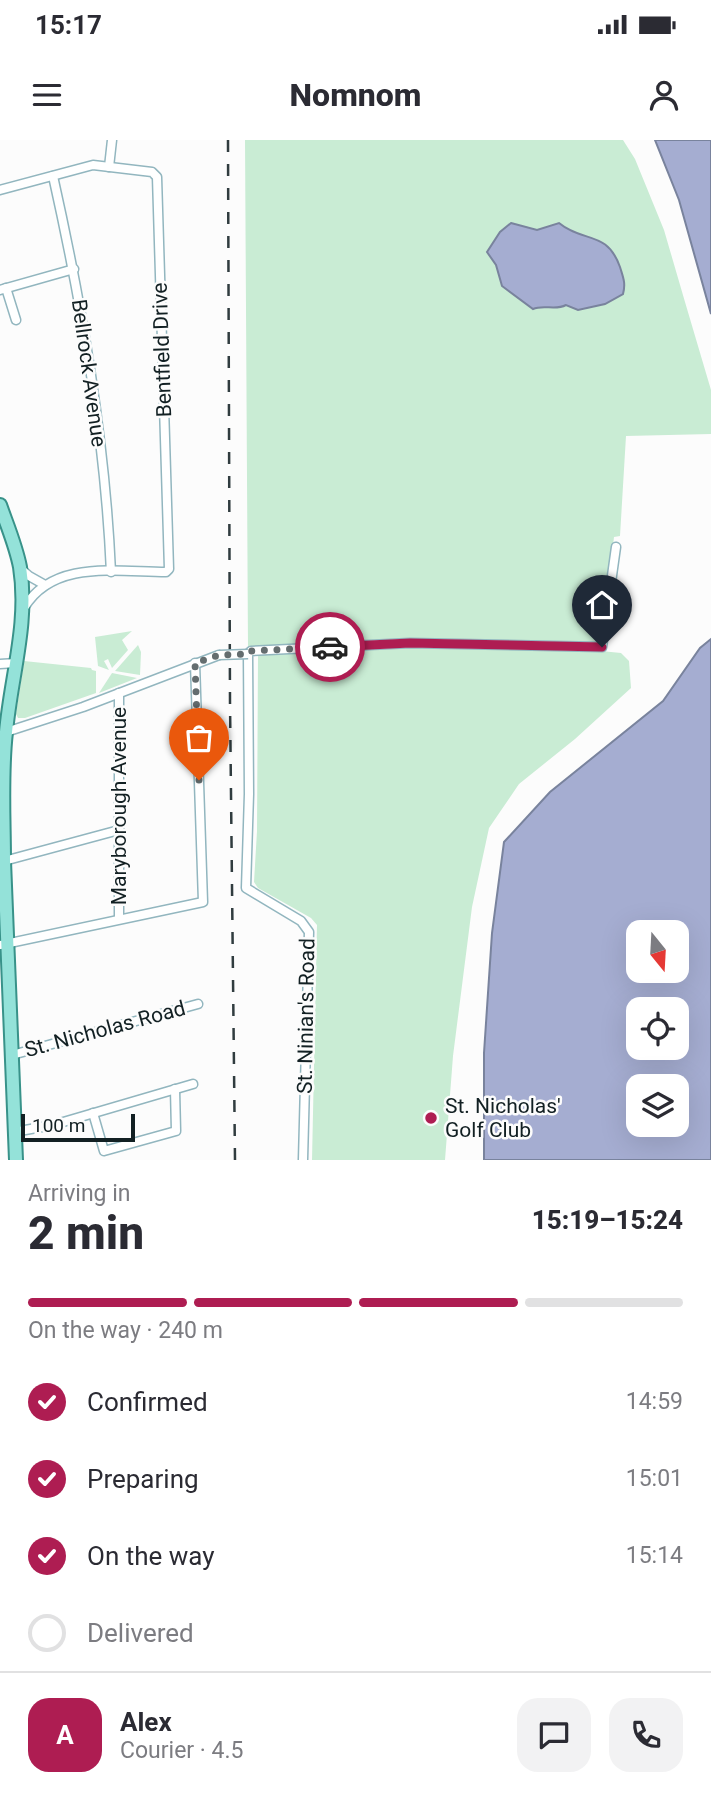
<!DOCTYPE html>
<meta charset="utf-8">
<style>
body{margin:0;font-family:Roboto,sans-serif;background:#f2f2f3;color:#2b2b33;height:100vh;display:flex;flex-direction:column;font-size:26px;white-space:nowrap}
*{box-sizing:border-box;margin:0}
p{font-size:23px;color:#7c7c81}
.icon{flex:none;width:38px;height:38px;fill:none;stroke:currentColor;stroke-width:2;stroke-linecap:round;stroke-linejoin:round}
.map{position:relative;height:1020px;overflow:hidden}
.drawer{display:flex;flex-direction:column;background:#fff;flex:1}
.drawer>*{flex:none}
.needle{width:46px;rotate:162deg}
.fabs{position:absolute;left:626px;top:780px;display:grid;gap:14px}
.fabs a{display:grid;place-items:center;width:63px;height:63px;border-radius:14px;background:#fff;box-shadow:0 7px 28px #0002;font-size:35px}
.scale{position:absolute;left:21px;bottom:18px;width:114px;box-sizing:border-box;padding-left:7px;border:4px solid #122023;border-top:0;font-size:19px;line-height:24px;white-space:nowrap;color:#122023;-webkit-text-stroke:5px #fcfcfc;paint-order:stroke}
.pin{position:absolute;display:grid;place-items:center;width:60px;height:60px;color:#fff;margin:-72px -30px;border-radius:50% 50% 50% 0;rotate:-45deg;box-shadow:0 0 7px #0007}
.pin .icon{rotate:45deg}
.courier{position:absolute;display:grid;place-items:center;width:70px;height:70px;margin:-35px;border:5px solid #ae1d52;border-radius:50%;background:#fff;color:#222;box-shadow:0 2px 9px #0007}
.summary em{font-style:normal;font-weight:800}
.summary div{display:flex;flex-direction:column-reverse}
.summary{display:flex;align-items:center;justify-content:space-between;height:119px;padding:0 28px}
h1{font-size:46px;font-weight:800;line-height:52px}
.bar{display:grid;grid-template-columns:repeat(4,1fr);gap:10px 7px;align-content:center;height:84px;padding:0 28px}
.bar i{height:9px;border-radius:5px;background:#e1e1e2}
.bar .on{background:#ae1d52}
.bar p{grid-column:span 4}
.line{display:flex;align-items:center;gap:18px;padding:0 28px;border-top:2px solid #e1e1e2}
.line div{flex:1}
.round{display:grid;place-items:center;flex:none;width:74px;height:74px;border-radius:21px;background:#f2f2f3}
ol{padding:0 28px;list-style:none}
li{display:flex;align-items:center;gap:21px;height:77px}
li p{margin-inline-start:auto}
li .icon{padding:7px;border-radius:50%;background:#ae1d52;color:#fff;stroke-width:4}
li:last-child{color:#7c7c81}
li i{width:38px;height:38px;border:4px solid #e1e1e2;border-radius:50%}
.status{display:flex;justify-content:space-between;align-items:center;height:49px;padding:0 35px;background:#fff;direction:ltr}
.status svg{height:19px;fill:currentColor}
header{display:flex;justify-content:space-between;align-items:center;height:91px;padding:0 28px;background:#fff;font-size:32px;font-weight:800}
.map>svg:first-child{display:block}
</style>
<div class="status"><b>15:17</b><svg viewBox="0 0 49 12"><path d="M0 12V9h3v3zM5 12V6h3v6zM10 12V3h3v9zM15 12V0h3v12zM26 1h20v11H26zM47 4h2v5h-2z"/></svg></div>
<header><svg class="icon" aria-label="menu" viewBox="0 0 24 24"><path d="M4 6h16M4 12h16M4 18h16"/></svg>Nomnom<svg class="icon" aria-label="person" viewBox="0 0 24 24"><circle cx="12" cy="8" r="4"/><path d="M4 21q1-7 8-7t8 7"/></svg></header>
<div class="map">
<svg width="711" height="1020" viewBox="0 0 711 1020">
<rect width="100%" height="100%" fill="#fcfcfc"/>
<g fill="#c9ecd4">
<polygon points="245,0 623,0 635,19 664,90 685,162 711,250 711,294 626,296 620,396 614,397 601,511 621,513 629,521 631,548 575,599 519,644 489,688 472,767 453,916 445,1020 312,1020 317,785 311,778 258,748 254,742 257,691 258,516 258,507 248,507"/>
<polygon points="132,491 122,500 128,510 112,528 108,519 104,521 109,530 98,526 95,497"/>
<polygon points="138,505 141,512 140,535 115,531"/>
<polygon points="24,521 91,528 92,530 96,531 96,553 25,578 18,578 16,574"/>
<polygon points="112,533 137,538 99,553"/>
</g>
<g fill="#a5add1" stroke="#79839d" stroke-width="2" fill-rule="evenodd">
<polygon points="655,0 711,0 711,174 679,60"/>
<path d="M511,83L537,90L559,83C583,103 607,90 620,127C623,137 626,143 623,154L605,164L578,170L566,165C555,171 544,164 533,169L502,146L496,125L487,112L500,92Z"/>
<path d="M711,499V1020H484V913L492,793L504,702L550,652L663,561L700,508ZM639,793H677V831H639ZM639,870H677V908H639ZM639,947H677V985H639Z"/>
</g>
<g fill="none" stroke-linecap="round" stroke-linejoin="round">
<defs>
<g id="street">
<polyline points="109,27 112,0"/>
<path d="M53,36C82,166 105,298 111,432"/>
<path d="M0,50L93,25L152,32L157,37L169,429L166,432C118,432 53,419 24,468"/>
<polyline points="6,148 16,180"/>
<polyline points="0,150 74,129"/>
<polyline points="20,428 29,436 45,445"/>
<polyline points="0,524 16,523"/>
<polyline points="6,592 83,567 219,515"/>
<polyline points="4,721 119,690"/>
<polyline points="119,778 119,553"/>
<polyline points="0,805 203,762 195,523"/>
<polyline points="12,915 198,864"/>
<polyline points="93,973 104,1011 176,991 175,949"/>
<polyline points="14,992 53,985 193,944"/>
<polyline points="303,1020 309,792 301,781 246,748 249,654 248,514 251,511 410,503 602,507 616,407"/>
</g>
<path id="primary" d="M0,365C7,385 16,406 20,427C29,483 11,536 6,592C1,634 4,679 4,721L16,1020"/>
</defs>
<use href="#street" stroke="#92b6bf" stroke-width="11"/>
<use href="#primary" stroke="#389289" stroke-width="16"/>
<use href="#street" stroke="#fff" stroke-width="8"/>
<use href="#primary" stroke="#94e2d9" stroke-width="12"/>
<polyline stroke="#303c3f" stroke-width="2.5" stroke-dasharray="12 12" stroke-linecap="butt" points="228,0 230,562 235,1020"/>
<defs>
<polyline id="street-bridge" points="219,515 248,514"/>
</defs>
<use href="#street-bridge" stroke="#92b6bf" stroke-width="11" stroke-linecap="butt"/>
<use href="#street-bridge" stroke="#fff" stroke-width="8"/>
</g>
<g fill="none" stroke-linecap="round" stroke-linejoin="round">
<polyline stroke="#646d6f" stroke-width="7" stroke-dasharray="0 12.6" points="199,640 195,523 219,515 248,514 251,511 330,507"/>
<polyline stroke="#ae1d52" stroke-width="9" points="330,507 410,503 602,507"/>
</g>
<circle fill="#ae1d52" stroke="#fcfcfc" stroke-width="2.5" cx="431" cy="978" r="7"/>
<g text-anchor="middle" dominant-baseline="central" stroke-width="5" stroke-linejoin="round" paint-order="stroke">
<g font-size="21" fill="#122023" stroke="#fcfcfc">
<text transform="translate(162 210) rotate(-92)">Bentfield Drive</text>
<text transform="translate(89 233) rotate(82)">Bellrock Avenue</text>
<text transform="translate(119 666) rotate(-90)">Maryborough Avenue</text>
<text transform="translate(306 876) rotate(-89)">St. Ninian's Road</text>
<text transform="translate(105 889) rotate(-15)">St. Nicholas Road</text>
</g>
<g font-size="21" fill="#122023" stroke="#fcfcfc" text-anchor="start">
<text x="445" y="966">St. Nicholas'<tspan x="445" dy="24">Golf Club</tspan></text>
</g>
</g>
</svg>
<div class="fabs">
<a><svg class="needle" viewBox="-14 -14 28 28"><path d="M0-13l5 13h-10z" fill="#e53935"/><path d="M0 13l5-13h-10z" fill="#7c7c81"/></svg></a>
<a><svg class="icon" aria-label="locate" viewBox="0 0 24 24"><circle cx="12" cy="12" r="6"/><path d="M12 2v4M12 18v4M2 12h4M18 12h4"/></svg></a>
<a><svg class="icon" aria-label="layers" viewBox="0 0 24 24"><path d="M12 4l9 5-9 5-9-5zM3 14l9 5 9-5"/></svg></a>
</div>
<div class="scale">100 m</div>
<div class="pin" style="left:199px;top:640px;background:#ea580c"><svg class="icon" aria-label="bag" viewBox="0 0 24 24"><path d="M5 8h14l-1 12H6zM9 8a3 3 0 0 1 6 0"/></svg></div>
<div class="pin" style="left:602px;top:507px;background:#1f2937"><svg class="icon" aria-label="home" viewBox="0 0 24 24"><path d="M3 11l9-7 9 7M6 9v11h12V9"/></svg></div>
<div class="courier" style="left:330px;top:507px"><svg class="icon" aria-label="car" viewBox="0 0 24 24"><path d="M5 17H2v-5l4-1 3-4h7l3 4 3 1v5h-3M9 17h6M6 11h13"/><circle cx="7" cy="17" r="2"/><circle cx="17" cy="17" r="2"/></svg></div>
</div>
<section class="drawer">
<div class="summary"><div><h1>2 min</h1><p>Arriving in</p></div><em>15:19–15:24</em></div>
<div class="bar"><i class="on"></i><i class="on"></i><i class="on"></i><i></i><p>On the way · 240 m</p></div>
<ol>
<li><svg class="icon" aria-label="check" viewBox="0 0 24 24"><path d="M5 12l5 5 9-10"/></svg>Confirmed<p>14:59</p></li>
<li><svg class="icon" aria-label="check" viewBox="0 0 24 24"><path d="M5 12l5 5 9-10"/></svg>Preparing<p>15:01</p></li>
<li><svg class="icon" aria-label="check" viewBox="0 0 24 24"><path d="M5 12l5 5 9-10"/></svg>On the way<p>15:14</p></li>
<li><i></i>Delivered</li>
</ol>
<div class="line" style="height:126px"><b class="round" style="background:#ae1d52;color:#fff">A</b><div><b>Alex</b><p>Courier · 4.5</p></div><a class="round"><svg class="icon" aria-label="chat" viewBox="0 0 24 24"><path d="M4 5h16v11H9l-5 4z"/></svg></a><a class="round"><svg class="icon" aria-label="phone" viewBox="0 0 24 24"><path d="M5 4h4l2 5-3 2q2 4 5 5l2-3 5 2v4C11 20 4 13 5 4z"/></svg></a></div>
</section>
